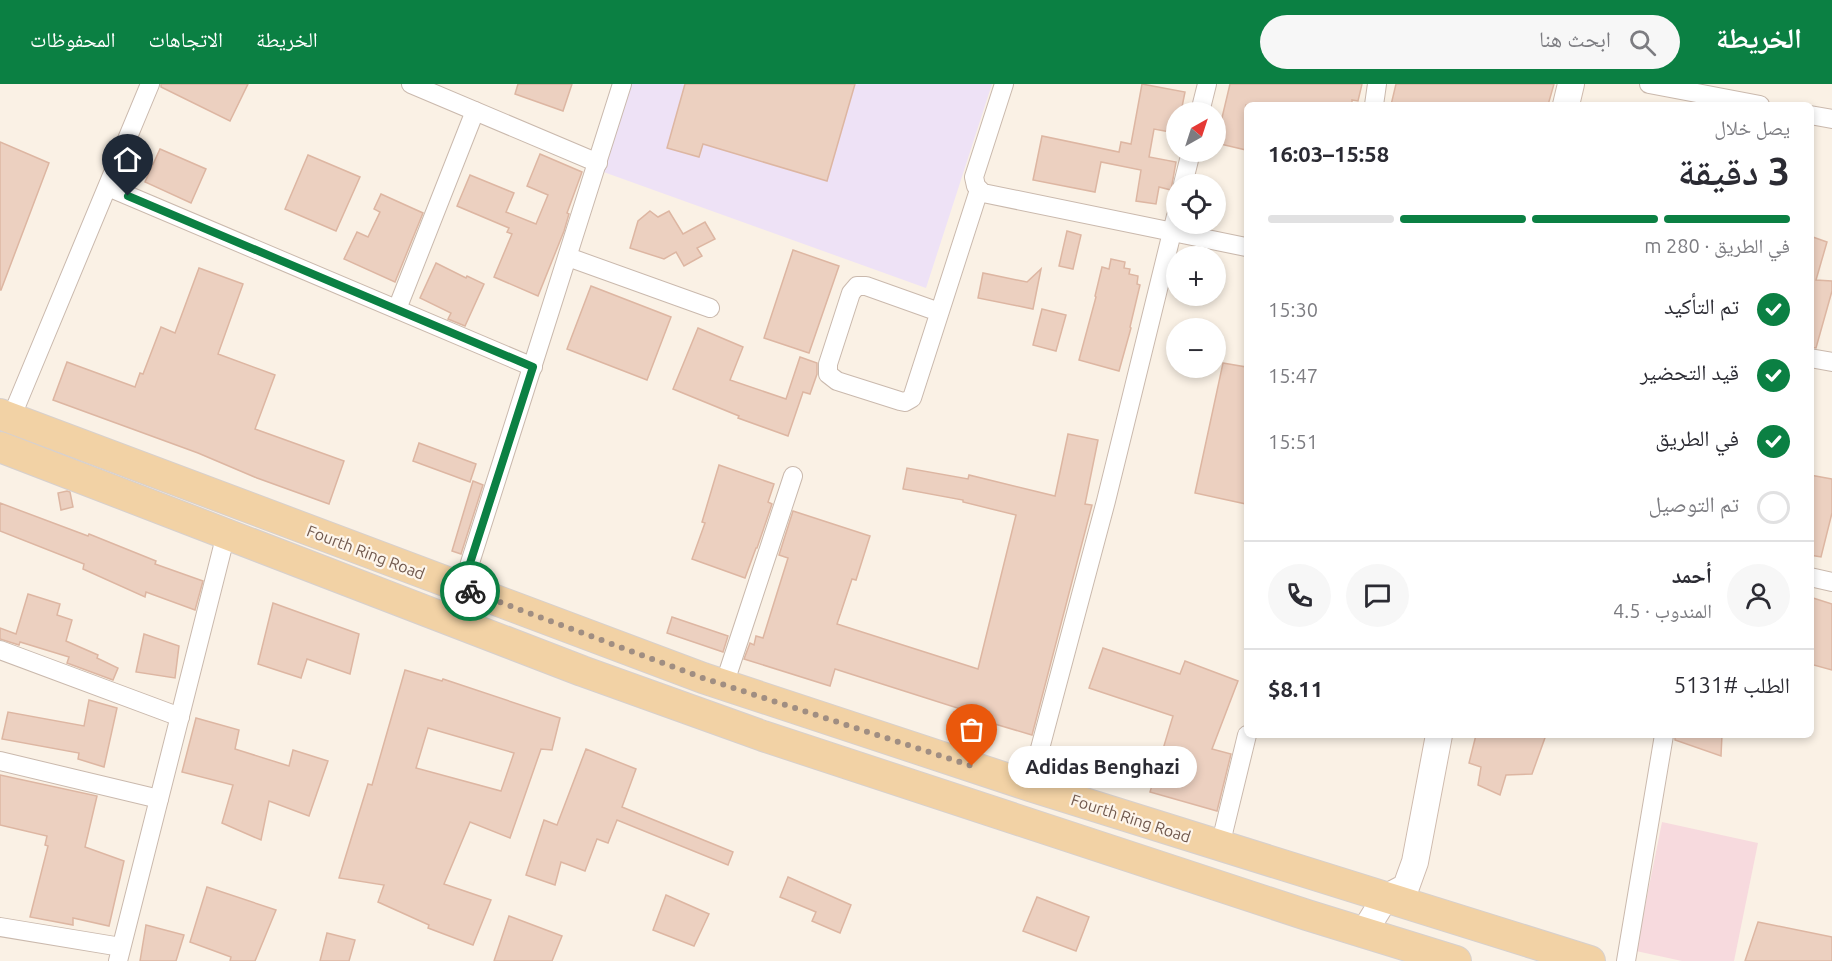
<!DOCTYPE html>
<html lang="ar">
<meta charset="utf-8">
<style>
body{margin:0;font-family:Ubuntu,"Noto Naskh Arabic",sans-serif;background:#f7f7f7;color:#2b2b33;direction:rtl;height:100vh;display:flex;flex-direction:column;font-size:22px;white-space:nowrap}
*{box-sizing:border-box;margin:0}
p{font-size:20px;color:#7c7c81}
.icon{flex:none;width:33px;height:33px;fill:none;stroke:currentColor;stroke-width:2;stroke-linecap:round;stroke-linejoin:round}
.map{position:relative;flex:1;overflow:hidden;direction:ltr}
.drawer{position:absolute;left:1244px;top:18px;width:570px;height:636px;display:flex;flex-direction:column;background:#fff;border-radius:9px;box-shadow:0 3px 9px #0003;direction:rtl}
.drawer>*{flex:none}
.needle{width:39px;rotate:39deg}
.fabs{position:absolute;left:1166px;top:18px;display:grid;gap:12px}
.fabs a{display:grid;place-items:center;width:60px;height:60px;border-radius:50%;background:#fff;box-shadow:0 3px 9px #0003;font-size:30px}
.pin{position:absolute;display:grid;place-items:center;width:51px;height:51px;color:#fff;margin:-62px -26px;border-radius:50% 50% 50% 0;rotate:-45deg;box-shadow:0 0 6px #0007}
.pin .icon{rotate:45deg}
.courier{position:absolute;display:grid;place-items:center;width:60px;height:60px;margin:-30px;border:4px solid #0b8043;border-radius:50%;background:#fff;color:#222;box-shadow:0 2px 8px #0007}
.bubble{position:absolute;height:42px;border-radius:21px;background:#fff;box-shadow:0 3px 9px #0003;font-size:20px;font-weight:600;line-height:42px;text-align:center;direction:rtl}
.head em{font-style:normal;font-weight:600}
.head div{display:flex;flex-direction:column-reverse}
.head{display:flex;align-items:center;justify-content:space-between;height:102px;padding:0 24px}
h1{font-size:39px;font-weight:600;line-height:45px}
.bar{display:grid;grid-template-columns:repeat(4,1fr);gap:9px 6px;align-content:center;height:72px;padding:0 24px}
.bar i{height:8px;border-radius:4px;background:#e1e1e2}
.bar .on{background:#0b8043}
.bar p{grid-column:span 4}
.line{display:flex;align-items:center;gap:15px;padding:0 24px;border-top:2px solid #e1e1e2}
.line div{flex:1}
.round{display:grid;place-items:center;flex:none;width:63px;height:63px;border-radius:32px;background:#f7f7f7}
ol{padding:0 24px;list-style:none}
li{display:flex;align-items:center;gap:18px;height:66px}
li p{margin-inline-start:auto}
li .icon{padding:6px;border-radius:50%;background:#0b8043;color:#fff;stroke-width:4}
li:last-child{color:#7c7c81}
li i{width:33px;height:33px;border:3px solid #e1e1e2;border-radius:50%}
header{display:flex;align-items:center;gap:36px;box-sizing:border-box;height:84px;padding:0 30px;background:#0b8043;color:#fff}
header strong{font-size:28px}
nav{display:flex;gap:33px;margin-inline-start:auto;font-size:21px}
.search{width:420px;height:54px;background:#f7f7f7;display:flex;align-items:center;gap:15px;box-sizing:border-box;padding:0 21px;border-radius:33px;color:#7c7c81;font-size:22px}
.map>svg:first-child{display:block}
</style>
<header>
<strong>الخريطة</strong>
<div class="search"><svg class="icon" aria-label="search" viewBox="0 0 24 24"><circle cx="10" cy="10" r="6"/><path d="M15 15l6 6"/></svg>ابحث هنا</div>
<nav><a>الخريطة</a><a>الاتجاهات</a><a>المحفوظات</a></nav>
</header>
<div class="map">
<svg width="1832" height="877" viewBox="0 0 1832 877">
<rect width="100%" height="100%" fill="#faf1e5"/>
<polygon fill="#eee2f6" points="627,0 992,0 926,204 598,86"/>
<polygon fill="#f7dade" points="1662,738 1758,759 1734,877 1682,877 1636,867"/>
<g fill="#ecd0c0" stroke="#ddb6a2" stroke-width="1.5" fill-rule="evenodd">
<polygon points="161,0 248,0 230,37 161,3"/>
<polygon points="518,0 572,0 563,27 515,10"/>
<polygon points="685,0 855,0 827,97 703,60 699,73 667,64"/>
<polygon points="1142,0 1185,8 1181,28 1176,28 1176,49 1154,45 1149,73 1176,78 1171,106 1159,103 1156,120 1136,117 1141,86 1101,78 1095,108 1033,96 1042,52 1119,68 1121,58 1131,60"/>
<polygon points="1230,0 1362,0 1358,17 1352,16 1352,21 1246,21 1246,66 1216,59"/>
<polygon points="1396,0 1554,0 1548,21 1391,21"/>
<polygon points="0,58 49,79 1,206 0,206"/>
<polygon points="160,65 206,85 191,119 145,98"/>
<polygon points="540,70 582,88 567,129 569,130 564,147 538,212 494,193 512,150 507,148 509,144 457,122 470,91 514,109 506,128 536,140 548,111 527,102"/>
<polygon points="308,71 360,93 336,147 285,125"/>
<polygon points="381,110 423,129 395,198 344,175 357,148 368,153 380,128 374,125"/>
<polygon points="650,127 658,133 669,127 683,150 705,138 715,155 697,164 702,172 684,182 676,168 664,175 630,164 638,137"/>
<polygon points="1067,147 1081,151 1073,185 1059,182"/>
<polygon points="1810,152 1827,158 1816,196 1832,197 1832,207 1816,264 1810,263"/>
<polygon points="793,166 839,182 809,269 764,254"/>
<polygon points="1111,175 1125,178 1124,184 1130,185 1129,190 1138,192 1137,200 1140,201 1130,243 1131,244 1119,287 1079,276 1096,213 1095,212 1102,183 1109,185"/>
<polygon points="436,179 466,194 467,192 484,200 465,242 448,235 451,229 420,214"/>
<polygon points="199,184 243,200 218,270 275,291 255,345 344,377 329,420 257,394 198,369 53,316 67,278 135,303 140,289 143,290 161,243 175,249"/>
<polygon points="1041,185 1033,225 978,214 983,189 1027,198"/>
<polygon points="591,202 671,233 647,296 567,265"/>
<polygon points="1042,225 1066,231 1056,267 1033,261"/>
<polygon points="698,244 743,263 730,296 786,315 800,273 817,279 817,290 810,310 803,308 788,352 738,334 739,332 673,305"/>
<polygon points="1223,279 1246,283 1246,420 1195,409"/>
<polygon points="1068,350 1098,356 1085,420 1092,421 1032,651 988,638 989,634 835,585 830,602 744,575 750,559 754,561 756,552 763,554 788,474 779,471 793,427 870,452 856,496 852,495 837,540 978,585 1016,431 963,418 963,416 903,405 907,384 968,395 969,391 1055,412"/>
<polygon points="419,359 476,380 470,398 413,377"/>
<polygon points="719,381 774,400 768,418 772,420 757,464 756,464 745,494 692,475 705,439 702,438"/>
<polygon points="1810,391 1832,395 1832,429 1821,473 1810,471"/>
<polygon points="473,397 483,401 461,470 452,467"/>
<polygon points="67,407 70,408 73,423 61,426 58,409"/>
<polygon points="0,419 88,452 89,450 156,477 155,480 203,497 195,526 146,508 145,513 83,485 84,480 0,447"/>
<polygon points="28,510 60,520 57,531 72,536 66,557 98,571 97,574 118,584 113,596 67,579 69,573 20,558 19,561 0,555 0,544 16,550"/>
<polygon points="1810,513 1832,520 1832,586 1810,580"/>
<polygon points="273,519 359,550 350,590 307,575 301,594 258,580"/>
<polygon points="672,533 728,552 723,568 667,549"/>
<polygon points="144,550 179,562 175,594 136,588"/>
<polygon points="1103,564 1180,590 1185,577 1238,597 1212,665 1231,670 1217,727 1150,708 1173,632 1089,604"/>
<path d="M405,586L442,597L443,595L560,634L552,666L541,665L510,754L470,738L444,800L491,816L473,861L428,844L429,841L378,818L384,801L339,794L368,700L372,701ZM428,644L514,669L501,707L416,684Z"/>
<polygon points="89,616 117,624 104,683 78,675 79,669 2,655 8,628 84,642"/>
<polygon points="196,634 239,646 235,665 289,682 293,666 328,677 309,732 269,717 261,756 222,739 233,701 182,688"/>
<polygon points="1476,651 1546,651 1532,690 1506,691 1500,711 1478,701 1481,683 1469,679"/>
<polygon points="1675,651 1722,651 1721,672 1675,656"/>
<polygon points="586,665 636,685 622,723 733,768 728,781 617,736 608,759 597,755 585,787 561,778 555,801 526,791 544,736 557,741"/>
<polygon points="0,691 97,712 85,763 124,777 109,842 73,834 73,841 30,833 48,762 45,761 47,752 0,741"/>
<polygon points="788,793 851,821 840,849 812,837 816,828 780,813"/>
<polygon points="207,803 276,826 255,877 230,877 231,873 190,858"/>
<polygon points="666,811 709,830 694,862 653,846"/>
<polygon points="1037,813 1089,833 1076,867 1023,847"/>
<polygon points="509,832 562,852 552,877 494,877"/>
<polygon points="1758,838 1832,853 1832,877 1745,877"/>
<polygon points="146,841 184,851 176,877 140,877"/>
<polygon points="327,849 355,856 349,877 320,877"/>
</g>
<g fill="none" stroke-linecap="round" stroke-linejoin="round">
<defs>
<g id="minor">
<polyline points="411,0 598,79"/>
<polyline points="1004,0 974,93 976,102 983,109 1246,163"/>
<polyline points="1649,0 1760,21"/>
<polyline points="1374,21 1377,0"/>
<polyline points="1200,28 1207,0"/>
<polyline points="1810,31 1832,35"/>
<polyline points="1183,100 1191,68"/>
<polyline points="108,103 533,283"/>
<polyline points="568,173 710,224"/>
<polyline points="397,225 475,27"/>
<polyline points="939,228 866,202 857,202 851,209 828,280 828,290 837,297 900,317 905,318 912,314 979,106"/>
<polyline points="1810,274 1832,278"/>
<polyline points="11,334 150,0"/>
<polyline points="1810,493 1832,498"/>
<polyline points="462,504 622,0"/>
<polyline points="0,566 180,633"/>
<polyline points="724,601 793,392"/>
<polyline points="0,677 159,715"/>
<polyline points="1030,702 1106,417 1176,132"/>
<polyline points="1220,762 1247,651"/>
<polyline points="0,843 121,863"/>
<polyline points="118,877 226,450"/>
<polyline points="1626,877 1664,651"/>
</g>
<g id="secondary">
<polyline points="1566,21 1571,0"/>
<polyline points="1364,848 1385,814 1406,803 1415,778 1439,651"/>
</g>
<g id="primary">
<polyline points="0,330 703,594 1030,702 1590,877"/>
<polyline points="0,363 582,587 763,652 1307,831 1456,877"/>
</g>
</defs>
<use href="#minor" stroke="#cab9ad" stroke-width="20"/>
<use href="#secondary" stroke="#cfbbae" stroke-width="28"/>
<use href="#primary" stroke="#d7d0cd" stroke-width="32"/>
<use href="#minor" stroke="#fff" stroke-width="18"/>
<use href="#secondary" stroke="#fff" stroke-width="26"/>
<use href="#primary" stroke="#f2d2a5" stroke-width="30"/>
</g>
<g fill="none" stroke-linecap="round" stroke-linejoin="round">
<polyline stroke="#a08e82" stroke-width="6" stroke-dasharray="0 10.8" points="470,507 703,594 972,682"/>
<polyline stroke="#0b8043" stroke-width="8" points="128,112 533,283 462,504 470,507"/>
</g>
<g text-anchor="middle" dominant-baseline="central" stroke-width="4.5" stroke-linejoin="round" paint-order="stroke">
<g font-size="16" fill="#70584d" stroke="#fdf5eb">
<text transform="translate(366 468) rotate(21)">Fourth Ring Road</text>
<text transform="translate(1131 734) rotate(18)">Fourth Ring Road</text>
</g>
</g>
</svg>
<div class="fabs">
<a><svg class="needle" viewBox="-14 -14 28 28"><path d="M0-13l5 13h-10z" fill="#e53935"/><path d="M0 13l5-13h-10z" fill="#7c7c81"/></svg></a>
<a><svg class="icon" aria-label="locate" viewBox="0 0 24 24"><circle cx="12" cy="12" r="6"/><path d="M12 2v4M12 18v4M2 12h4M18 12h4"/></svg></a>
<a>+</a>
<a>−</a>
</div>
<div class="pin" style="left:972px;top:682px;background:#ea580c"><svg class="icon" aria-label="bag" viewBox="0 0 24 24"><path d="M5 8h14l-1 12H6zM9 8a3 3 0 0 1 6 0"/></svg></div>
<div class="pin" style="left:128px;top:112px;background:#1f2937"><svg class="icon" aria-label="home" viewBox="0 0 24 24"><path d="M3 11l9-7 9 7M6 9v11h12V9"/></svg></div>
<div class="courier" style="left:470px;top:507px"><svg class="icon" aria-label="bike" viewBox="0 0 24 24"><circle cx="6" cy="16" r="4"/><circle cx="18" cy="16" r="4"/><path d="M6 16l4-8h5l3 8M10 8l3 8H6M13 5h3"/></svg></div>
<div class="bubble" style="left:1008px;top:662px;width:189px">Adidas Benghazi</div>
<section class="drawer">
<div class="head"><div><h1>3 دقيقة</h1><p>يصل خلال</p></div><em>15:58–16:03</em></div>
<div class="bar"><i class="on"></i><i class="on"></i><i class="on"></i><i></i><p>في الطريق · 280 m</p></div>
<ol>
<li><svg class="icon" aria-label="check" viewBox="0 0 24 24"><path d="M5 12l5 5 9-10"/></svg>تم التأكيد<p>15:30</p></li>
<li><svg class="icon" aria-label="check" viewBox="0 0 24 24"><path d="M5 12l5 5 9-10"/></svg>قيد التحضير<p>15:47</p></li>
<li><svg class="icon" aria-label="check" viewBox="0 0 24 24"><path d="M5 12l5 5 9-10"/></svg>في الطريق<p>15:51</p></li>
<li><i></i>تم التوصيل</li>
</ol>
<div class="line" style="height:108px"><a class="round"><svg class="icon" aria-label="person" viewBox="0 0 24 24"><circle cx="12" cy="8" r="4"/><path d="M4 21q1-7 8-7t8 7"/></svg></a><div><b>أحمد</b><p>المندوب · 4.5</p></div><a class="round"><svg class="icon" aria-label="chat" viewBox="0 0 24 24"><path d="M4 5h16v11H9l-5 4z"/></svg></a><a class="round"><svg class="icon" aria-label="phone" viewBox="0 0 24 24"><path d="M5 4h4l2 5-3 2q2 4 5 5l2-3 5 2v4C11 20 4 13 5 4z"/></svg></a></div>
<div class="line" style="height:78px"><div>الطلب #5131</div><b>$8.11</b></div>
</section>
</div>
